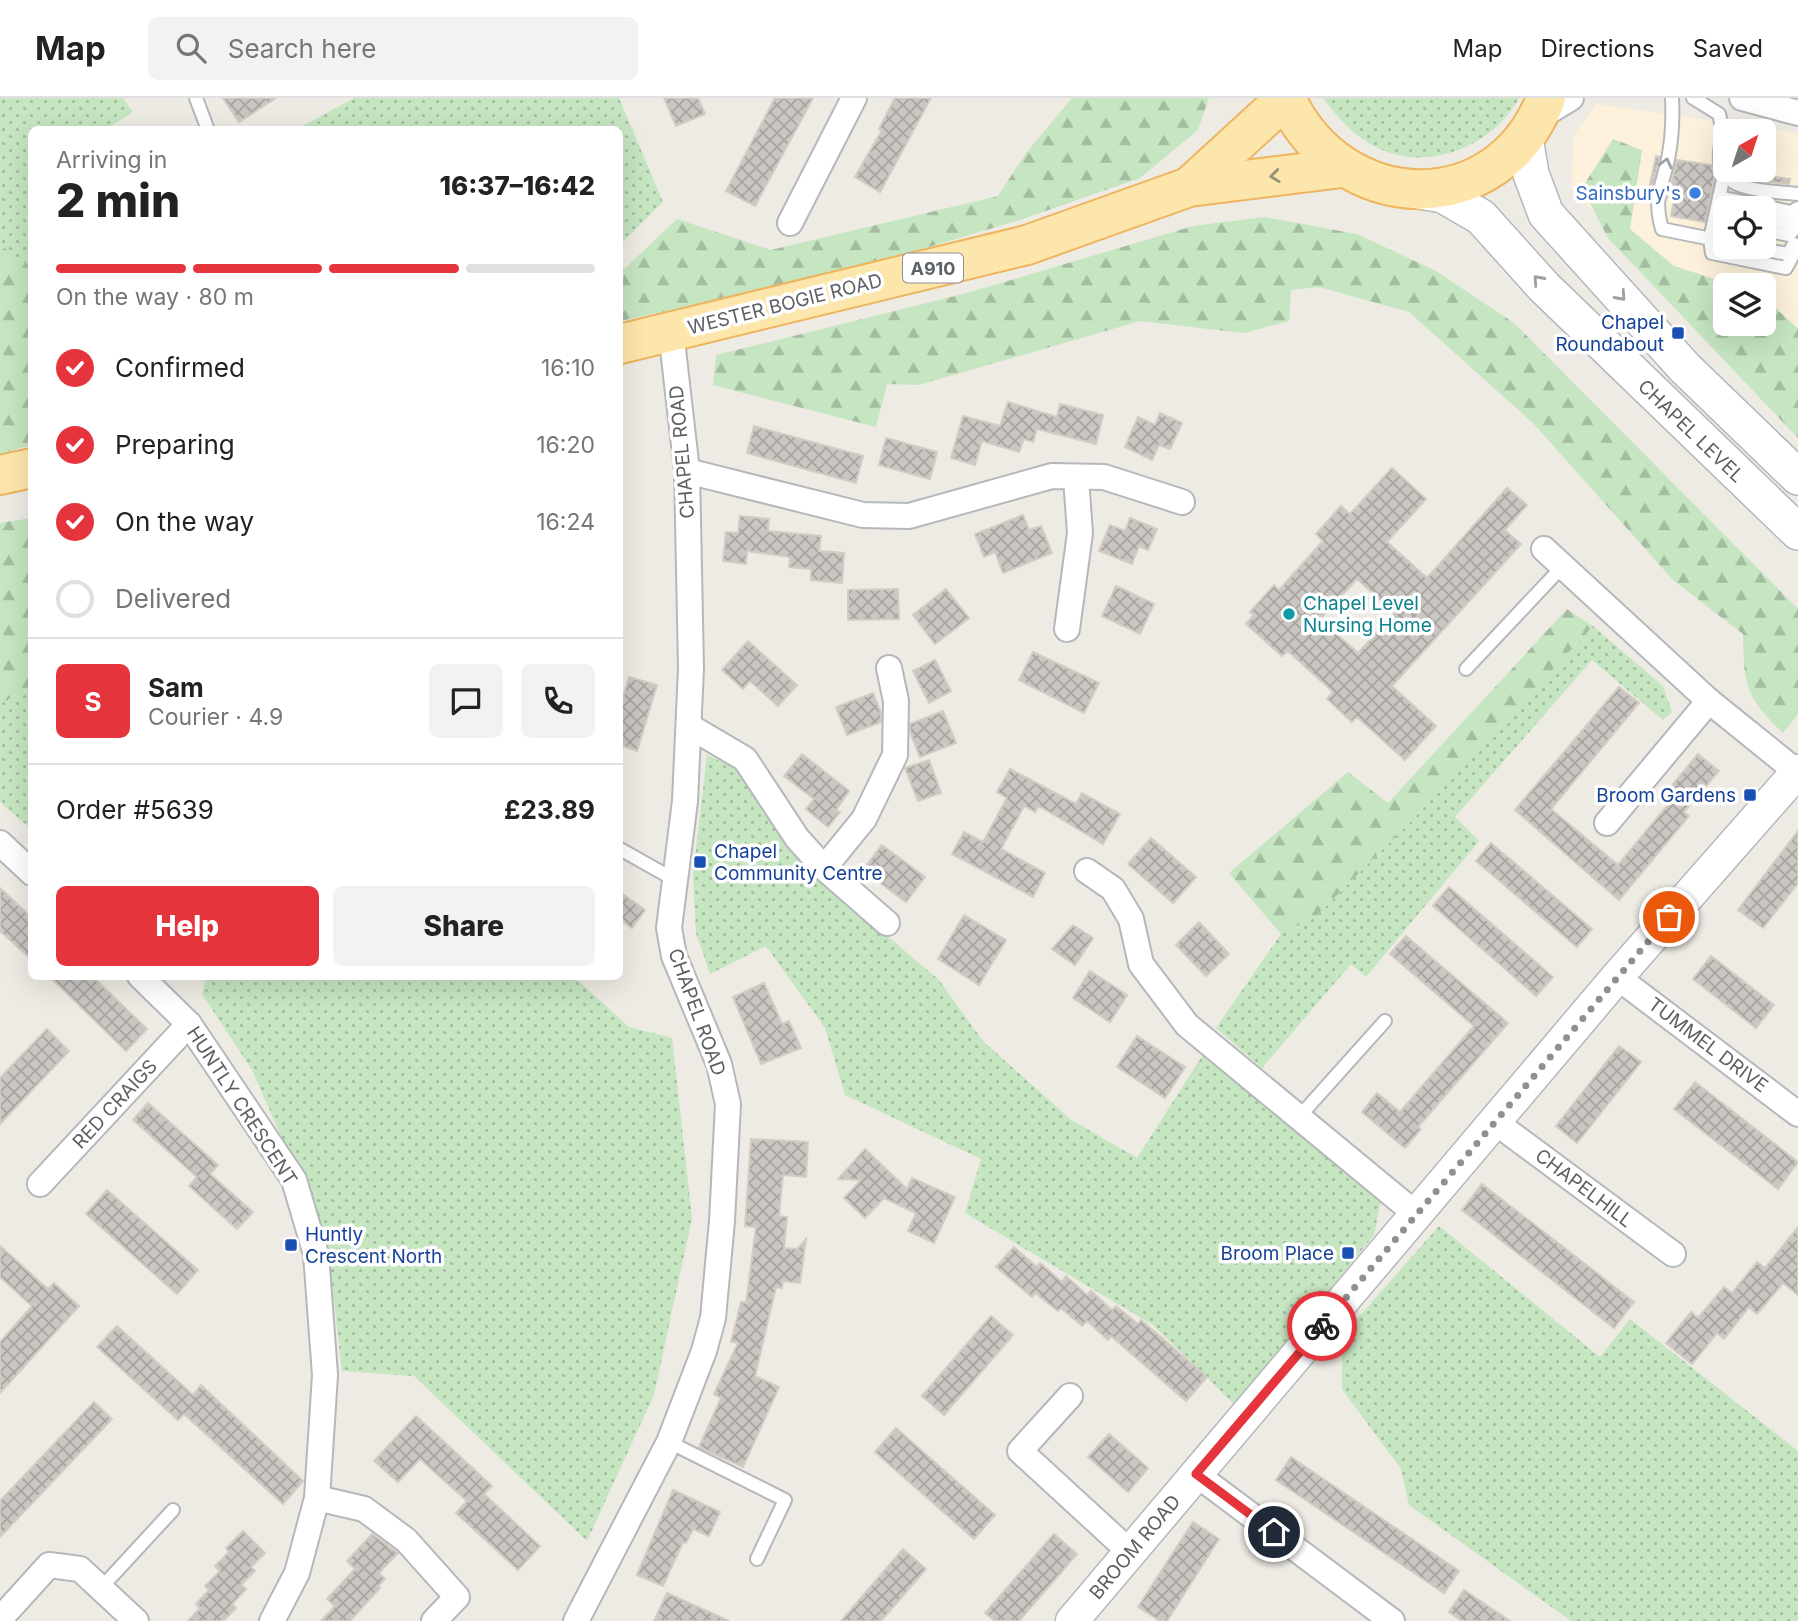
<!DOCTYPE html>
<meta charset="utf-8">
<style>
body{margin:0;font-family:Inter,sans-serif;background:#f2f2f2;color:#222;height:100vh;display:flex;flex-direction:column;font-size:26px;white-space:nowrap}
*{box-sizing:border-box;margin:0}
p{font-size:23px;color:#767676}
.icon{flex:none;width:38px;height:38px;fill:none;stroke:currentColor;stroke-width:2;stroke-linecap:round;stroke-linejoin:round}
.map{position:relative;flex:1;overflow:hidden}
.drawer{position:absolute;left:28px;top:28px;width:595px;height:854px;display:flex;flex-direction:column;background:#fff;border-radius:10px;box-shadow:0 7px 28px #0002}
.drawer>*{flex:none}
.needle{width:46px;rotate:39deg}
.buttons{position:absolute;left:1713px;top:21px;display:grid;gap:14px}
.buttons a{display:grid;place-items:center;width:63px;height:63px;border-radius:10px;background:#fff;box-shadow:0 7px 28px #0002;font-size:35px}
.pin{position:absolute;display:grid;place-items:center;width:60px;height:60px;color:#fff;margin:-30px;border:4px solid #fff;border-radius:50%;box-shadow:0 2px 7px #0007}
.courier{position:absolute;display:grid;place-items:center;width:70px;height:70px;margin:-35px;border:5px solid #e5343b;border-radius:50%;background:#fff;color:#222;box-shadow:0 2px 9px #0007}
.head em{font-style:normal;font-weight:800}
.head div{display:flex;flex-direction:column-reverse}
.head{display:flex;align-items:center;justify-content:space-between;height:119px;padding:0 28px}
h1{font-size:46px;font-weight:800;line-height:52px}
.bar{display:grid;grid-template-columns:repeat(4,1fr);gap:10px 7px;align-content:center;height:84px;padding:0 28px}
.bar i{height:9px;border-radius:5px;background:#e0e0e0}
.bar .active{background:#e5343b}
.bar p{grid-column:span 4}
.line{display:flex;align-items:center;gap:18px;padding:0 28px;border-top:2px solid #e0e0e0}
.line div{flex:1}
.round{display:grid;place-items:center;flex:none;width:74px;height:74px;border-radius:10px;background:#f2f2f2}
ol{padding:0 28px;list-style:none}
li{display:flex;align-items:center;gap:21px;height:77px}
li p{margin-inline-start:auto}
li .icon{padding:7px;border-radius:50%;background:#e5343b;color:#fff;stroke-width:4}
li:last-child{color:#767676}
li i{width:38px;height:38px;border:4px solid #e0e0e0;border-radius:50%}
.cta{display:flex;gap:14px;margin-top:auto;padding:14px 28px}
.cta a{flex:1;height:80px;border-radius:10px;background:#e5343b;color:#fff;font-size:28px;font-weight:800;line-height:80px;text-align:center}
.cta a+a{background:#f2f2f2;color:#222}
header{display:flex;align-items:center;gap:42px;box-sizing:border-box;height:98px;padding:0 35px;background:#fff;border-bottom:2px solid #e0e0e0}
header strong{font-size:33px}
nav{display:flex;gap:38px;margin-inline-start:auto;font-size:24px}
.search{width:490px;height:63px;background:#f2f2f2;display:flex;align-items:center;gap:18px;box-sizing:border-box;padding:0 24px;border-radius:10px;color:#767676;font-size:26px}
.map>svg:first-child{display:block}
</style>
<header>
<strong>Map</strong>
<div class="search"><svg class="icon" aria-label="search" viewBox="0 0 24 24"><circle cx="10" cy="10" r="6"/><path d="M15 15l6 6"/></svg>Search here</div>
<nav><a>Map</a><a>Directions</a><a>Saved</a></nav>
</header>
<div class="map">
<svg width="1798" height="1523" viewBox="0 0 1798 1523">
<defs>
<pattern id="grass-dots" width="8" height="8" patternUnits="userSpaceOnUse" patternTransform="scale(1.75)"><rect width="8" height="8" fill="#c6e5c1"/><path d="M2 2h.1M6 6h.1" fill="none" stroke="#a4bda0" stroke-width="1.8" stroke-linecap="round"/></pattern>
<pattern id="forest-firs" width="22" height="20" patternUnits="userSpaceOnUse" patternTransform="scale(1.75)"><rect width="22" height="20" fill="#c6e5c1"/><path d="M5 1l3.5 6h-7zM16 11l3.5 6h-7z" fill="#a4bda0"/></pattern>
<pattern id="building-cross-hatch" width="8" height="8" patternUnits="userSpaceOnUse" patternTransform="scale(1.75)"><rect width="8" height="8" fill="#cac6c2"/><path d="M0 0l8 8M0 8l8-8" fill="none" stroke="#a7a4a1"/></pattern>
</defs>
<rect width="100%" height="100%" fill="#eeebe4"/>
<path fill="#fdf1db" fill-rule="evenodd" d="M1596,6L1798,35V330L1571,90L1574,37ZM1726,33H1764V72H1726ZM1726,110H1764V149H1726ZM1726,187H1764V226H1726Z"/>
<g fill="url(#grass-dots)">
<polygon points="0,0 123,0 133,14 107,31 32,32 31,170 0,147"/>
<polygon points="354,0 619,0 663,104 620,147 620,32 297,31"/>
<path d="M1323,0H1519C1493,49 1425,76 1374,48C1352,36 1338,20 1323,0Z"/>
<polygon points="1593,528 1663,588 1672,614 1663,622 1592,562 1455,719 1479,743 1366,879 1351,866 1262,970 1216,930 1281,836 1315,819 1415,719"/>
<polygon points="31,589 31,731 0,704 0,606"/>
<polygon points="707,657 740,672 804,767 939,882 983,943 1070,1021 1137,1060 1204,955 1381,1102 1374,1137 1236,1308 1153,1227 965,1115 981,1061 845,997 825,930 766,848 710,876 696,835 693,777"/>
<polygon points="206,878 574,879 629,929 672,940 692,1120 654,1297 587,1443 414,1278 342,1273 327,1143 252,972 202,896"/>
<polygon points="1439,1128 1600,1259 1630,1221 1798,1353 1798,1523 1571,1523 1409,1407 1401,1371 1342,1291 1342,1238"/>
</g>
<g fill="url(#forest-firs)">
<polygon points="1072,0 1209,0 1198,32 1140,80 1020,122 825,180 620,223 620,175 677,121 771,152 998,98 1026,55"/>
<polygon points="1613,41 1642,52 1630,131 1674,168 1734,187 1726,187 1726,226 1764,226 1764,199 1798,231 1798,340 1608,140 1582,90"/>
<path d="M1265,119L1357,136L1436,173L1514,225L1798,511V616L1783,635C1745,598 1744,588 1743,536L1673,482L1534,326L1409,214L1319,189L1291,192L1289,223L1244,235L1140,223L919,287L887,286L876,329L713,287L716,257L967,195L1193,128Z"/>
<polygon points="0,147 32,170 31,347 0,356"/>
<polygon points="31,420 31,589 0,606 0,425"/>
<polygon points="1567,511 1593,528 1415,719 1315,819 1281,836 1229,775 1348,674 1388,705"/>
</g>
<g fill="url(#building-cross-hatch)" stroke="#d3ccc3" stroke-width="2" fill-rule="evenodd">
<polygon points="223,0 276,0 239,24"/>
<polygon points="664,0 698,0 705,16 676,28"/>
<polygon points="775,0 813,0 755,108 726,93"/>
<polygon points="895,0 931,0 880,94 855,79 882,32 879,31"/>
<polygon points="1656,58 1660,59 1650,96 1648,96"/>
<polygon points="1677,62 1711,67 1715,77 1705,124 1671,118 1674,101 1668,100"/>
<polygon points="1732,72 1790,81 1789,86 1754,82"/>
<polygon points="1008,304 1057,319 1060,306 1103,317 1096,346 1037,331 1033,344 1024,341 1019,354 982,343 975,367 951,360 963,318 1000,328"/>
<polygon points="1160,315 1182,325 1170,351 1159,347 1152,362 1125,349 1138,319 1155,327"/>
<polygon points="754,328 863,358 856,385 747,355"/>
<polygon points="886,340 937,354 930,381 879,367"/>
<path d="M1392,370L1426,401L1387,444L1427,480L1507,390L1527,407L1505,432L1521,446L1392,588L1436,628L1405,662L1357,619L1352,624L1327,601L1333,594L1288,553L1282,558L1246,526L1254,517L1250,514L1274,487L1279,492L1323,443L1316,436L1341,408L1350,416ZM1357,481L1395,515L1358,555L1320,521Z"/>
<polygon points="1023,417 1029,432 1041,428 1052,455 1003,475 995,454 984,459 975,436"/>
<polygon points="740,418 769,421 768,433 821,438 819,453 844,455 842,485 811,482 811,471 789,469 790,459 747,453 746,466 723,463 726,434 738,435"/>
<polygon points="1130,420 1157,431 1148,452 1139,448 1132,466 1099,453 1110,427 1125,433"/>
<polygon points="1116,488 1154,506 1140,536 1102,518"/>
<polygon points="898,491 899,521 848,522 848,492"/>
<polygon points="946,491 969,520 935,546 913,517"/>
<polygon points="748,543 797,587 778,608 750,583 743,591 722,572"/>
<polygon points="1033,554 1099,585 1084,615 1019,582"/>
<polygon points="935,562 951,593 929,605 913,573"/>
<polygon points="629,579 657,587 637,653 620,647 620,609"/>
<polygon points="1619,589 1639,605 1551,711 1618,767 1671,703 1679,709 1664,697 1698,656 1719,673 1684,714 1689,718 1619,802 1515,712"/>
<polygon points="873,595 881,615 881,624 847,637 836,609"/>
<polygon points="943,613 956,645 920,659 910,634 910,626"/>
<polygon points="802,656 849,693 836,712 840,714 828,729 806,711 814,701 784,678"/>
<polygon points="929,662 941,695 918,703 905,670"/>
<polygon points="1010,671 1076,706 1082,695 1120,716 1103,746 1039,708 1035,714 1024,708 1001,751 1045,775 1033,799 952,756 964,734 983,744 1007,700 997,694"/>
<polygon points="1798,733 1798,785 1763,830 1738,812"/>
<polygon points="1151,740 1196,779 1173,805 1128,766"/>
<polygon points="1491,745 1592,831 1577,849 1476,763"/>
<polygon points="882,747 925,779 906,804 863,772"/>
<polygon points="1449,789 1553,879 1536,898 1433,808"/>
<polygon points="0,790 32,820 32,862 0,833"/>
<polygon points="620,794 645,812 632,830 620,821"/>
<polygon points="964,817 1006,842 979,887 938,861"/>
<polygon points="1199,824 1229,856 1206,878 1176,847"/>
<polygon points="1073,827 1093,840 1075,867 1052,851"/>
<polygon points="1406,838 1508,925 1418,1029 1421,1031 1405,1050 1362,1014 1377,995 1400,1014 1474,928 1390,856"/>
<polygon points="1711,858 1774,907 1756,930 1693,881"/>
<polygon points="1090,873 1127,897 1110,924 1073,900"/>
<polygon points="49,878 92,878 147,931 126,953"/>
<polygon points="764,885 782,926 789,923 801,950 761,966 733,899"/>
<polygon points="47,931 69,953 0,1026 0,980"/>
<polygon points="1137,938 1185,969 1165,1000 1117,969"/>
<polygon points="1619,948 1641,964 1577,1045 1556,1028"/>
<polygon points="1695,984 1798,1064 1778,1091 1674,1011"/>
<polygon points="148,1005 218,1067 210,1076 253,1114 237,1131 189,1088 197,1079 133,1022"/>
<polygon points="751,1041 808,1044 806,1079 783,1077 779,1118 787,1119 784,1150 797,1151 806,1141 800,1185 783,1183 782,1190 776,1189 755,1278 779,1289 743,1369 699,1349 721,1300 714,1296 738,1245 731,1244 741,1204 746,1205 756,1129 745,1128"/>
<polygon points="865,1051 907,1091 912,1080 955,1099 934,1145 908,1133 916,1115 884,1100 865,1120 844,1100 861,1082 838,1081"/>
<polygon points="1482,1086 1634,1204 1614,1230 1462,1112"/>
<polygon points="107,1092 198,1172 177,1196 86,1116"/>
<polygon points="1798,1129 1798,1197 1783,1185 1757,1216 1749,1209 1724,1241 1717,1235 1692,1266 1666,1245 1691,1214 1698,1220 1724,1189 1732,1195 1757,1164 1765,1170"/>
<polygon points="0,1148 48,1191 54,1185 79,1208 0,1295 0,1244 32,1208 0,1179"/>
<polygon points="1014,1149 1037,1169 1040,1165 1062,1184 1066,1178 1087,1197 1091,1193 1112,1212 1116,1208 1138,1226 1141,1222 1207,1279 1186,1303 1111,1238 1108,1242 1087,1223 1082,1228 1061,1210 1058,1213 1035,1195 1032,1199 996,1169"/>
<polygon points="991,1218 1013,1237 944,1317 922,1298"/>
<polygon points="117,1228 193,1297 201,1287 303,1383 283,1406 184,1316 178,1322 97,1249"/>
<polygon points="94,1304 112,1321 0,1439 0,1403"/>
<polygon points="416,1318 492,1388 484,1396 540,1448 518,1472 456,1415 467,1403 420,1361 398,1384 374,1363"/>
<polygon points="896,1330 995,1417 974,1441 875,1354"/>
<polygon points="1109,1336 1148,1370 1128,1394 1088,1359"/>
<polygon points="1291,1359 1459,1473 1444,1495 1276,1382"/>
<polygon points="673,1392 720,1414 709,1438 693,1431 686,1445 683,1444 663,1488 637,1477"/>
<polygon points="1193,1424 1219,1441 1167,1523 1160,1523 1138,1509"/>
<polygon points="243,1433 265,1455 251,1469 255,1473 241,1487 246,1491 232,1506 236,1510 223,1523 188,1523 200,1510 196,1506 209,1492 205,1488 220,1473 215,1468 229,1454 226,1450"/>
<polygon points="372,1436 398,1455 379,1475 385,1481 378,1488 380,1490 350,1523 321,1523 335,1508 327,1501 355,1471 347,1463"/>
<polygon points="1054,1436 1077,1456 1019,1523 995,1523 985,1515"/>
<polygon points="903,1451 926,1471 881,1523 841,1523"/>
<polygon points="1464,1492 1510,1523 1462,1523 1449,1514"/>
<polygon points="667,1495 729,1523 654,1523"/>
</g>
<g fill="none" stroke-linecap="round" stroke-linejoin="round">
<defs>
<g id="service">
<polyline points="196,0 208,32"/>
<path d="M1672,0C1673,20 1672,41 1668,61C1662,90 1653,100 1662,131L1726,144"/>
<path d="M1693,0L1719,16C1726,41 1718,46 1720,66C1724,95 1775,93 1798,96"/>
<polyline points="1724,77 1710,141 1712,155 1786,170 1798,148"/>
<polyline points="1719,99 1791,114 1798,110"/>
<polyline points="1764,120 1790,125 1798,118"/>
<polyline points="1764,132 1789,137 1798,127"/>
<polyline points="1749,149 1788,156 1794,146"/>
<polyline points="1466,571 1562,469"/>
<polyline points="620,751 675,782"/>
<polyline points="1299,1019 1385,923"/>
<polyline points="669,1344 785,1402 757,1461"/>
<polyline points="101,1490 173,1412"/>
</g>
<g id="minor">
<polyline points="1742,0 1798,15"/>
<polyline points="1538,20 1571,0"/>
<polyline points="790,125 854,0"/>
<polyline points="687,373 863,417 909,418 1052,378 1104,379 1182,404"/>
<polyline points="1544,451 1709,603 1797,674"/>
<polyline points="1067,531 1080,435 1076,380"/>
<polyline points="689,628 745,661 797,740 824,770 887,825"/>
<polyline points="1607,725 1709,603"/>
<polyline points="0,745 32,775"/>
<polyline points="824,770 864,721 895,657 896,603 889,570"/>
<polyline points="1087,773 1113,791 1131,821 1141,866 1187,927 1416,1116"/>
<polyline points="140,878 189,926 294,1082 316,1156 325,1277 317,1400 297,1475 272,1523"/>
<polyline points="1617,879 1798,1016"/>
<polyline points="1495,1024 1673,1156"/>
<polyline points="40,1086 189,926"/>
<polyline points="1070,1298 1020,1353 1130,1454"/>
<polyline points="1196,1376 1392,1523"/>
<polyline points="317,1400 364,1411 406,1442 457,1499 434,1523"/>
<polyline points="0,1521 49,1467 80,1471 136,1523"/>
<polyline points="576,1523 669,1344 704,1253 713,1220 722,1123 728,1006 719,966 674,858 669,830 685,703 691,570 687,373 671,234"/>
</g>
<polyline id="tertiary" points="1072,1523 1617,879 1798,673"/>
<g id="secondary">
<polyline points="1525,40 1531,76 1546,116 1685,270 1798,379"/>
<polyline points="1413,92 1443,97 1481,119 1544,189 1798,434"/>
</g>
<g id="primary">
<path d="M1286,0C1340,118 1498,125 1546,0"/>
<polyline points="1189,89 1286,0"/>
<polyline points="620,246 1027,147 1189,89 1342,70"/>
<polyline points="0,377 32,370"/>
</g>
</defs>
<use href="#service" stroke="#b5b8bb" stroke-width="16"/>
<use href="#minor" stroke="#b5b8bb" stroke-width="28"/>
<use href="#tertiary" stroke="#b5b8bb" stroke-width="35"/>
<use href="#secondary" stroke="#b3b8bc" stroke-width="38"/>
<use href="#primary" stroke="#eeb45e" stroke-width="42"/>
<use href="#service" stroke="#fff" stroke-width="12"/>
<use href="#minor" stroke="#fff" stroke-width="24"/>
<use href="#tertiary" stroke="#fff" stroke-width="32"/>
<use href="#secondary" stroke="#fff" stroke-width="35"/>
<use href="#primary" stroke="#fde6ab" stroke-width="38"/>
</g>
<defs><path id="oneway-chevron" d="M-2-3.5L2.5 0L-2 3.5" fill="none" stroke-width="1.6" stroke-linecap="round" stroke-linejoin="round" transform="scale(1.75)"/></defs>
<g stroke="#9da0a3">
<use href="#oneway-chevron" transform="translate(1666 65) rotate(-76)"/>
<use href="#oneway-chevron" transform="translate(1538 182) rotate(-132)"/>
<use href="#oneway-chevron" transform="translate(1621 198) rotate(48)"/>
</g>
<use stroke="#94907e" href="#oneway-chevron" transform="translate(1275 78) rotate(173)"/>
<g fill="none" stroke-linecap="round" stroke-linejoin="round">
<polyline stroke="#8f9191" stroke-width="7" stroke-dasharray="0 12.6" points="1322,1228 1669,819"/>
<polyline stroke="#e5343b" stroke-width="9" points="1274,1434 1196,1376 1322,1228"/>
</g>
<circle fill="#3f7fe0" stroke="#fff" stroke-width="2.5" cx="1695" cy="95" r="7"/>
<g fill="#1a4fb4" stroke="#fff" stroke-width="2.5">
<rect x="1671" y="228" width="14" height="14" rx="3.5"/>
<rect x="1743" y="690" width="14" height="14" rx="3.5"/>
<rect x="693" y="757" width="14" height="14" rx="3.5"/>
<rect x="284" y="1140" width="14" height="14" rx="3.5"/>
<rect x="1341" y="1148" width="14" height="14" rx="3.5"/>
</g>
<circle fill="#0f9aa8" stroke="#fff" stroke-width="2.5" cx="1289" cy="516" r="7"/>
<g text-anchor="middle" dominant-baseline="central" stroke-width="7" stroke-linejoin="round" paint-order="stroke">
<rect fill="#fff" stroke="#8d9093" stroke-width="2" x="903" y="155.5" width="60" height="29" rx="5"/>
<g font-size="18" font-weight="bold" fill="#5c6165">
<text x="933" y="170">A910</text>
</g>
<g font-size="19" fill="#366cbe" stroke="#fff" text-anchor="end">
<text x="1681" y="95">Sainsbury's</text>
</g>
<g font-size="19" fill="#5c6165" stroke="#fff">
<text transform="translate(785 206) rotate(-14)">WESTER BOGIE ROAD</text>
<text transform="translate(1691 333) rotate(44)">CHAPEL LEVEL</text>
<text transform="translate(682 354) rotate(-95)">CHAPEL ROAD</text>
<text transform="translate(697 914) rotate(70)">CHAPEL ROAD</text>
<text transform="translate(1708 947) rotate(37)">TUMMEL DRIVE</text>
<text transform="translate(115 1006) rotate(-47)">RED CRAIGS</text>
<text transform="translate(242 1008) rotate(57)">HUNTLY CRESCENT</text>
<text transform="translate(1584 1090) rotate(37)">CHAPELHILL</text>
<text transform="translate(1135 1449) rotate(-50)">BROOM ROAD</text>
</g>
<g font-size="19" fill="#164399" stroke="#fff" text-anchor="end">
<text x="1664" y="224">Chapel<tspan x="1664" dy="22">Roundabout</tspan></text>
<text x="1736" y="697">Broom Gardens</text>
<text x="714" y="753" text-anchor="start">Chapel<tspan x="714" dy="22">Community Centre</tspan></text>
<text x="305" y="1136" text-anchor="start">Huntly<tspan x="305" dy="22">Crescent North</tspan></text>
<text x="1334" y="1155">Broom Place</text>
</g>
<g font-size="19" fill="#0d838f" stroke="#fff" text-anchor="start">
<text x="1303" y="505">Chapel Level<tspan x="1303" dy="22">Nursing Home</tspan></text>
</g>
</g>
</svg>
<div class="buttons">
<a><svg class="needle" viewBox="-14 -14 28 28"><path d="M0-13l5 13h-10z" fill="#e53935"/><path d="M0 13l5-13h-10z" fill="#767676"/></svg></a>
<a><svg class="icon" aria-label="locate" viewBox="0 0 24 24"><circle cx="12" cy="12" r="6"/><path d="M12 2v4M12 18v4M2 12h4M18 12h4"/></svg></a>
<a><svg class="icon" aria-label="layers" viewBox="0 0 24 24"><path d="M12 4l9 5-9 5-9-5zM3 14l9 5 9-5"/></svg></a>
</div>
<div class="pin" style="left:1669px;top:819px;background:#ea580c"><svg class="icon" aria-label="bag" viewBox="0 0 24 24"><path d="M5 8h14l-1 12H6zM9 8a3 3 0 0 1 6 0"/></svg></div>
<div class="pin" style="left:1274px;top:1434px;background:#1f2937"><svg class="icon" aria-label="home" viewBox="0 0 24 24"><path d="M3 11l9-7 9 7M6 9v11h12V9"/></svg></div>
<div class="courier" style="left:1322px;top:1228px"><svg class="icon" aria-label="bike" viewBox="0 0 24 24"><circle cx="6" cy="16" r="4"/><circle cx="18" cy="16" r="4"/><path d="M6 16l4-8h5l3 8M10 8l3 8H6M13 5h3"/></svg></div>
<section class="drawer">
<div class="head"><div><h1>2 min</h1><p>Arriving in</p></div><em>16:37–16:42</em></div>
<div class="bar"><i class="active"></i><i class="active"></i><i class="active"></i><i></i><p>On the way · 80 m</p></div>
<ol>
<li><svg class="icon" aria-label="check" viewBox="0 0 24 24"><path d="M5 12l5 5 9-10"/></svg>Confirmed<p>16:10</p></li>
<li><svg class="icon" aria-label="check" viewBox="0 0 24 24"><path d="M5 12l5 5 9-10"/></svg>Preparing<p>16:20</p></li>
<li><svg class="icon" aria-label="check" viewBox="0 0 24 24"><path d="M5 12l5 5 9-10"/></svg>On the way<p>16:24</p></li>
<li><i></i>Delivered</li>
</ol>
<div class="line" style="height:126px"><b class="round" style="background:#e5343b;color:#fff">S</b><div><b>Sam</b><p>Courier · 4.9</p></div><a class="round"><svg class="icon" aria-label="chat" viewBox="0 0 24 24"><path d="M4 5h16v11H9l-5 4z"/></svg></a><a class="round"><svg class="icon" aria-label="phone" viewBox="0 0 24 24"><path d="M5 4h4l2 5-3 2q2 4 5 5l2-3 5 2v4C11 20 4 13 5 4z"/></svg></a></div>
<div class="line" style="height:91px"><div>Order #5639</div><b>£23.89</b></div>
<div class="cta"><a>Help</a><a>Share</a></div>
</section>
</div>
